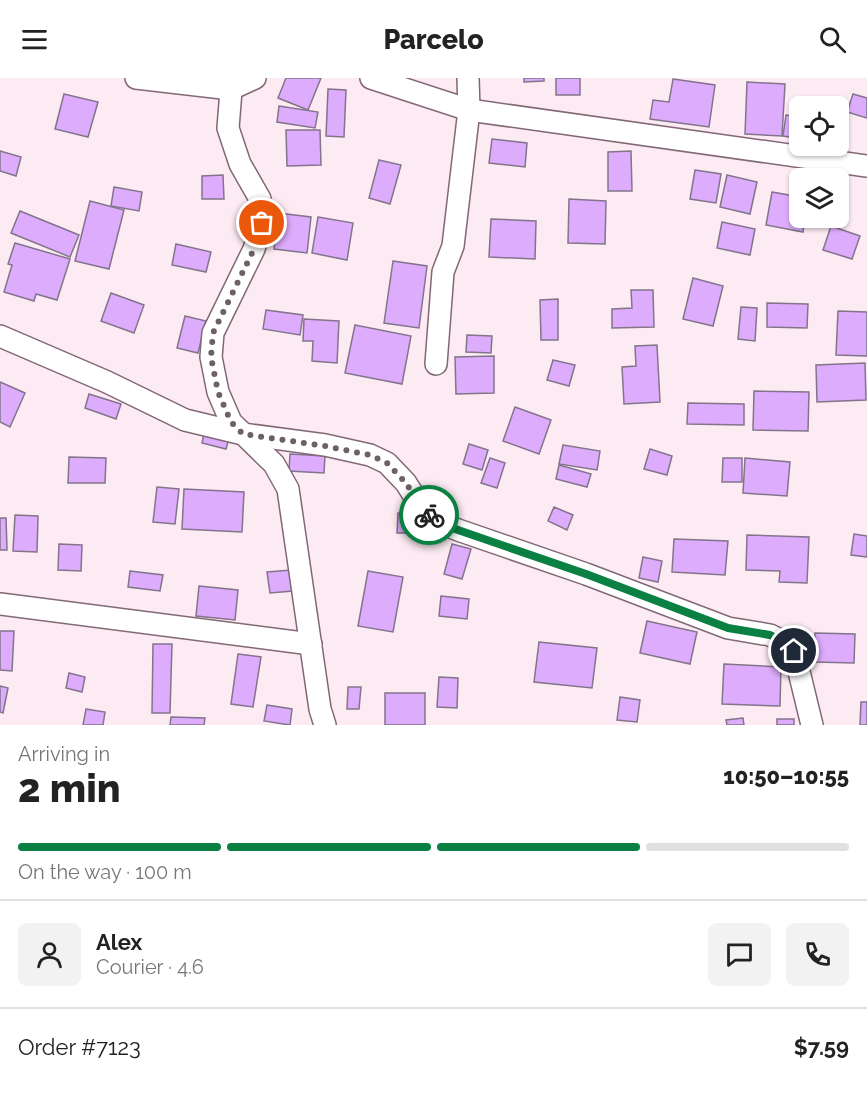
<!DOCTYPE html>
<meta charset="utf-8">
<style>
body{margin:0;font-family:Raleway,sans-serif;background:#f2f2f2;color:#222;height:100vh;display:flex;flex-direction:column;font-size:22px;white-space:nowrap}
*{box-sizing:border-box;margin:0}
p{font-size:20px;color:#767676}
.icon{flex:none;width:33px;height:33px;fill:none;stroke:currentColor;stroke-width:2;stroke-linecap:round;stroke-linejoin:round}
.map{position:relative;height:647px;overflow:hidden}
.panel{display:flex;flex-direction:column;background:#fff;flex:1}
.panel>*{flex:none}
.tools{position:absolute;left:789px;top:18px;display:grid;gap:12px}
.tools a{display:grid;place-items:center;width:60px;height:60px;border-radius:9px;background:#fff;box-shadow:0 2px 4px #0004;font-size:30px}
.pin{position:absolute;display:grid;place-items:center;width:51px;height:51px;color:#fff;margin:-26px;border:3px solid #fff;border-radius:50%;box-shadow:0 2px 6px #0007}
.courier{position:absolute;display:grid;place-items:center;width:60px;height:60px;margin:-30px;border:4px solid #0b8043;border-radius:50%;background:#fff;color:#222;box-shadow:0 2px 8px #0007}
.headline em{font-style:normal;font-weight:800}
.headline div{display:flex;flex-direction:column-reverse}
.headline{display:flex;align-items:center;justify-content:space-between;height:102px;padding:0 18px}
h1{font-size:39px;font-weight:800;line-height:45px}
.bar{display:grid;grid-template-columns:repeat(4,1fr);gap:9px 6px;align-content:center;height:72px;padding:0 18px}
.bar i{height:8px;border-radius:4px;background:#e0e0e0}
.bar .current{background:#0b8043}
.bar p{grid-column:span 4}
.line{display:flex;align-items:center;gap:15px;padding:0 18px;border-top:2px solid #e0e0e0}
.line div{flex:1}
.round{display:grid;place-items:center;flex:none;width:63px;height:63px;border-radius:9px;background:#f2f2f2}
header{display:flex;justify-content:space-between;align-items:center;height:78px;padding:0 18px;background:#fff;font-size:27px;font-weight:800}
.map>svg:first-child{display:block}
</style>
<header><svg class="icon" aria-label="menu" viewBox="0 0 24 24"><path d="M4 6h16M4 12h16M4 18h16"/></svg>Parcelo<svg class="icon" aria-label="search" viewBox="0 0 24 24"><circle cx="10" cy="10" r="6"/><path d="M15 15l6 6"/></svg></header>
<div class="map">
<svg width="867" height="647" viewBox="0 0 867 647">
<rect width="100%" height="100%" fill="#fdebf4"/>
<g fill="#deacfc" stroke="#82748b" stroke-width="1.5">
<polygon points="286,0 321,0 308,32 278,20"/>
<polygon points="524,0 544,0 544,3 524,4"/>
<rect x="556" y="0" width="24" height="17"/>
<polygon points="673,1 715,7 709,49 650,41 653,22 669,24"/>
<polygon points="747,4 785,6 782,58 745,56"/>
<polygon points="328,11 346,12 344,59 326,58"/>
<polygon points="64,16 98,24 88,59 55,51"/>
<polygon points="853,16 867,20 867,40 847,34"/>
<polygon points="279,28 318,34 315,50 277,44"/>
<polygon points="786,37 799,39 796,60 783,58"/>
<polygon points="286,52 320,52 321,87 287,88"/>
<polygon points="492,61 527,65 525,89 489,85"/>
<polygon points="0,73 21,79 16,98 0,93"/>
<polygon points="631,73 632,113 608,113 608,74"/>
<polygon points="379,82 401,87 390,126 369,120"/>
<polygon points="695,92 721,96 716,125 690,121"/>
<polygon points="223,97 224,121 202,121 202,98"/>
<polygon points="727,97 757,104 750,136 720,129"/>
<polygon points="114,109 142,114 139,133 111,128"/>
<polygon points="772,114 800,119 800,140 805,140 803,154 766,147"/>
<polygon points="569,121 606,123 605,166 568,165"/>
<polygon points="90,123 124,132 109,191 75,183"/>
<polygon points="20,133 79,157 70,179 11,155"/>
<polygon points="278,135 311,139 307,175 274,171"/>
<polygon points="318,139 353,145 347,182 312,175"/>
<polygon points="491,141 536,143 535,181 489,179"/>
<polygon points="722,144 755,151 750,177 717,170"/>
<polygon points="831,148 860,158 852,181 823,172"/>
<polygon points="15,165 70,181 57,222 36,216 34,223 4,214 12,187 8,186"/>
<polygon points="176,166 211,174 206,194 172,187"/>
<polygon points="393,183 427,188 419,250 384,245"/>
<polygon points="693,200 723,208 713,248 683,241"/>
<polygon points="631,212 653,212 654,249 612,250 612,231 632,230"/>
<polygon points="111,215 144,227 134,255 101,243"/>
<polygon points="558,221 558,262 541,262 540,222"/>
<polygon points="767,225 808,226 807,250 767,249"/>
<polygon points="741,229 757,230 755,263 738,261"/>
<polygon points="266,232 303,237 300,257 263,251"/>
<polygon points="838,233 867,234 867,278 836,277"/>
<polygon points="185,238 206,243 198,275 177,270"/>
<polygon points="304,241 339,243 337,285 312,283 313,263 303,263"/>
<polygon points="355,247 411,258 402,306 345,295"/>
<polygon points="467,257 492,258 491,275 466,274"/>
<polygon points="657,267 660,324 624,326 622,289 636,288 635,268"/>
<polygon points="494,278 494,315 456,316 455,279"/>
<polygon points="553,282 575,287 569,308 547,302"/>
<polygon points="865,285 866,322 817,324 816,287"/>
<polygon points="0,304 25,315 10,349 0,344"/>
<polygon points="754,313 809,314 808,353 753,352"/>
<polygon points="89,316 121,326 116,341 85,330"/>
<polygon points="688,325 744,326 744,347 687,346"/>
<polygon points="515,329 551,342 539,376 503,363"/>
<polygon points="205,351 230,357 226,371 202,365"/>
<polygon points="469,366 488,372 482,392 463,386"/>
<polygon points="563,367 600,373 597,392 559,386"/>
<polygon points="650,371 672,378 667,397 644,391"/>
<polygon points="290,376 325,378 324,395 289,393"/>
<polygon points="69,379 106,380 105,405 68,405"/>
<polygon points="490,380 505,385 497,410 481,405"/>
<polygon points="723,380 742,380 742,404 722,404"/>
<polygon points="745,380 790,384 787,418 743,415"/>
<polygon points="559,387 591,396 587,409 556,401"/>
<polygon points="157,409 179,411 175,446 153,444"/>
<polygon points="184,411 244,414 242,454 182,451"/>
<polygon points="554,429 573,437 567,452 548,443"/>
<polygon points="398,435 420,436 419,455 397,455"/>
<polygon points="15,437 38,438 37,474 13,473"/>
<polygon points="0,440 6,440 7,472 0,472"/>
<polygon points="854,456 867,458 867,479 851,477"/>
<polygon points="747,457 809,459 807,505 779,504 780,493 746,492"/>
<polygon points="674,461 728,463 725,497 672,494"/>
<polygon points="59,466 82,467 81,493 58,492"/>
<polygon points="452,466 471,471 462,501 444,496"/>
<polygon points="643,479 662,483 658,504 639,500"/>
<polygon points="291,492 293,513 270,515 267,494"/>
<polygon points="130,493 163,497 160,513 128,509"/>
<polygon points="368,493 403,499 393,554 358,548"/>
<polygon points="199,508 238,512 235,542 196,538"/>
<polygon points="441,518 469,521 467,541 439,538"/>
<polygon points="647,543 697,554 690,586 640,575"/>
<polygon points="0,553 14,553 12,593 0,592"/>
<polygon points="815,555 855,556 854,585 814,584"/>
<polygon points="539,564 597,570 592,610 534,604"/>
<polygon points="153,566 172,566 170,635 152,635"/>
<polygon points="238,576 261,579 253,629 231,626"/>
<polygon points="724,586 781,589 780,628 722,626"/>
<polygon points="69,595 85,599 82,614 66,610"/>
<polygon points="439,599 458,600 457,630 437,629"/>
<polygon points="0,608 8,610 3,635 0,634"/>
<polygon points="348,609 361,609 359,631 347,631"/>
<rect x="385" y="615" width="40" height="32"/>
<polygon points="620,619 640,622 637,644 617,642"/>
<polygon points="861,624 867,624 867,647 860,647"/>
<polygon points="267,627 292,631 290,647 264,643"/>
<polygon points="86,631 105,634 103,647 83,647"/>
<polygon points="171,639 205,640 204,647 170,647"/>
<polygon points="743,640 744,647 727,647 726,642"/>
<rect x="777" y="641" width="17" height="6"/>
</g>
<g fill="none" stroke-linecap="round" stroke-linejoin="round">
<defs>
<g id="street">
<polyline points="136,0 231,11 255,0"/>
<polyline points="232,0 228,50 240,86 260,121 262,145 254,171 213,255 211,279 218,314 231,344 274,386 288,411 320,631 325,647"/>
<polyline points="371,0 469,32 867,88"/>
<polyline points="0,258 107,304 185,342 243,356 325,367 370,377 387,385 406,405 421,429 434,442 458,452 586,496 728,550 770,557 784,564 794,573 812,647"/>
<polyline points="436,286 443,194 453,168 469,32 468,0"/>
<polyline points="0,526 311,566"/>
</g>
</defs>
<use href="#street" stroke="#826876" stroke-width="24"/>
<use href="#street" stroke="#fff" stroke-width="21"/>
</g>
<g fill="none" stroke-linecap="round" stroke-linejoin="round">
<polyline stroke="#6d6067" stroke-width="6" stroke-dasharray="0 10.8" points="262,145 254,171 213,255 211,279 218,314 231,344 243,356 325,368 370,377 387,385 406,405 421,429 429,437"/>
<polyline stroke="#0b8043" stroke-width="8" points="429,437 434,442 458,452 586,496 728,550 770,557 784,564 794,573"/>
</g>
</svg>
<div class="tools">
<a><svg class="icon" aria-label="locate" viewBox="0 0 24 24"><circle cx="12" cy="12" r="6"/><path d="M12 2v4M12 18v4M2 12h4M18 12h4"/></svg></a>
<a><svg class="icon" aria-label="layers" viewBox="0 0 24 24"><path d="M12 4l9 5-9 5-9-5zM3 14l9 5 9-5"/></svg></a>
</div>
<div class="pin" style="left:262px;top:145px;background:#ea580c"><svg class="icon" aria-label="bag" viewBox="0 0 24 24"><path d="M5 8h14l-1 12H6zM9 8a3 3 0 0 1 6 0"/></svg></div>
<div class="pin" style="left:794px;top:573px;background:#1f2937"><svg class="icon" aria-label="home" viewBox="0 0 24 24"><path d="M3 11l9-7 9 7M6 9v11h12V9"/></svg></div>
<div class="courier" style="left:429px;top:437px"><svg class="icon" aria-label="bike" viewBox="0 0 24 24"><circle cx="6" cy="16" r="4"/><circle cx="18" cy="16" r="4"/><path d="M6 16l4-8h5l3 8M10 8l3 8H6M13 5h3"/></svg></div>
</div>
<section class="panel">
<div class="headline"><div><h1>2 min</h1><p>Arriving in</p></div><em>10:50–10:55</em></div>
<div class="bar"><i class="current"></i><i class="current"></i><i class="current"></i><i></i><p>On the way · 100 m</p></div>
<div class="line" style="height:108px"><a class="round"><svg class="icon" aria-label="person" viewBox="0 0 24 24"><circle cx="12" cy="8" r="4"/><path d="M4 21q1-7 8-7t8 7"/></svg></a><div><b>Alex</b><p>Courier · 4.6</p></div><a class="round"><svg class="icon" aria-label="chat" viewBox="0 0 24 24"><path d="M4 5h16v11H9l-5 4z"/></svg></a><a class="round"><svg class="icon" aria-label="phone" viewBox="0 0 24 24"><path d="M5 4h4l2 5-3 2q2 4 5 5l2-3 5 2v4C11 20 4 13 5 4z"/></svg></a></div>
<div class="line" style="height:78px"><div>Order #7123</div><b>$7.59</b></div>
</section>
